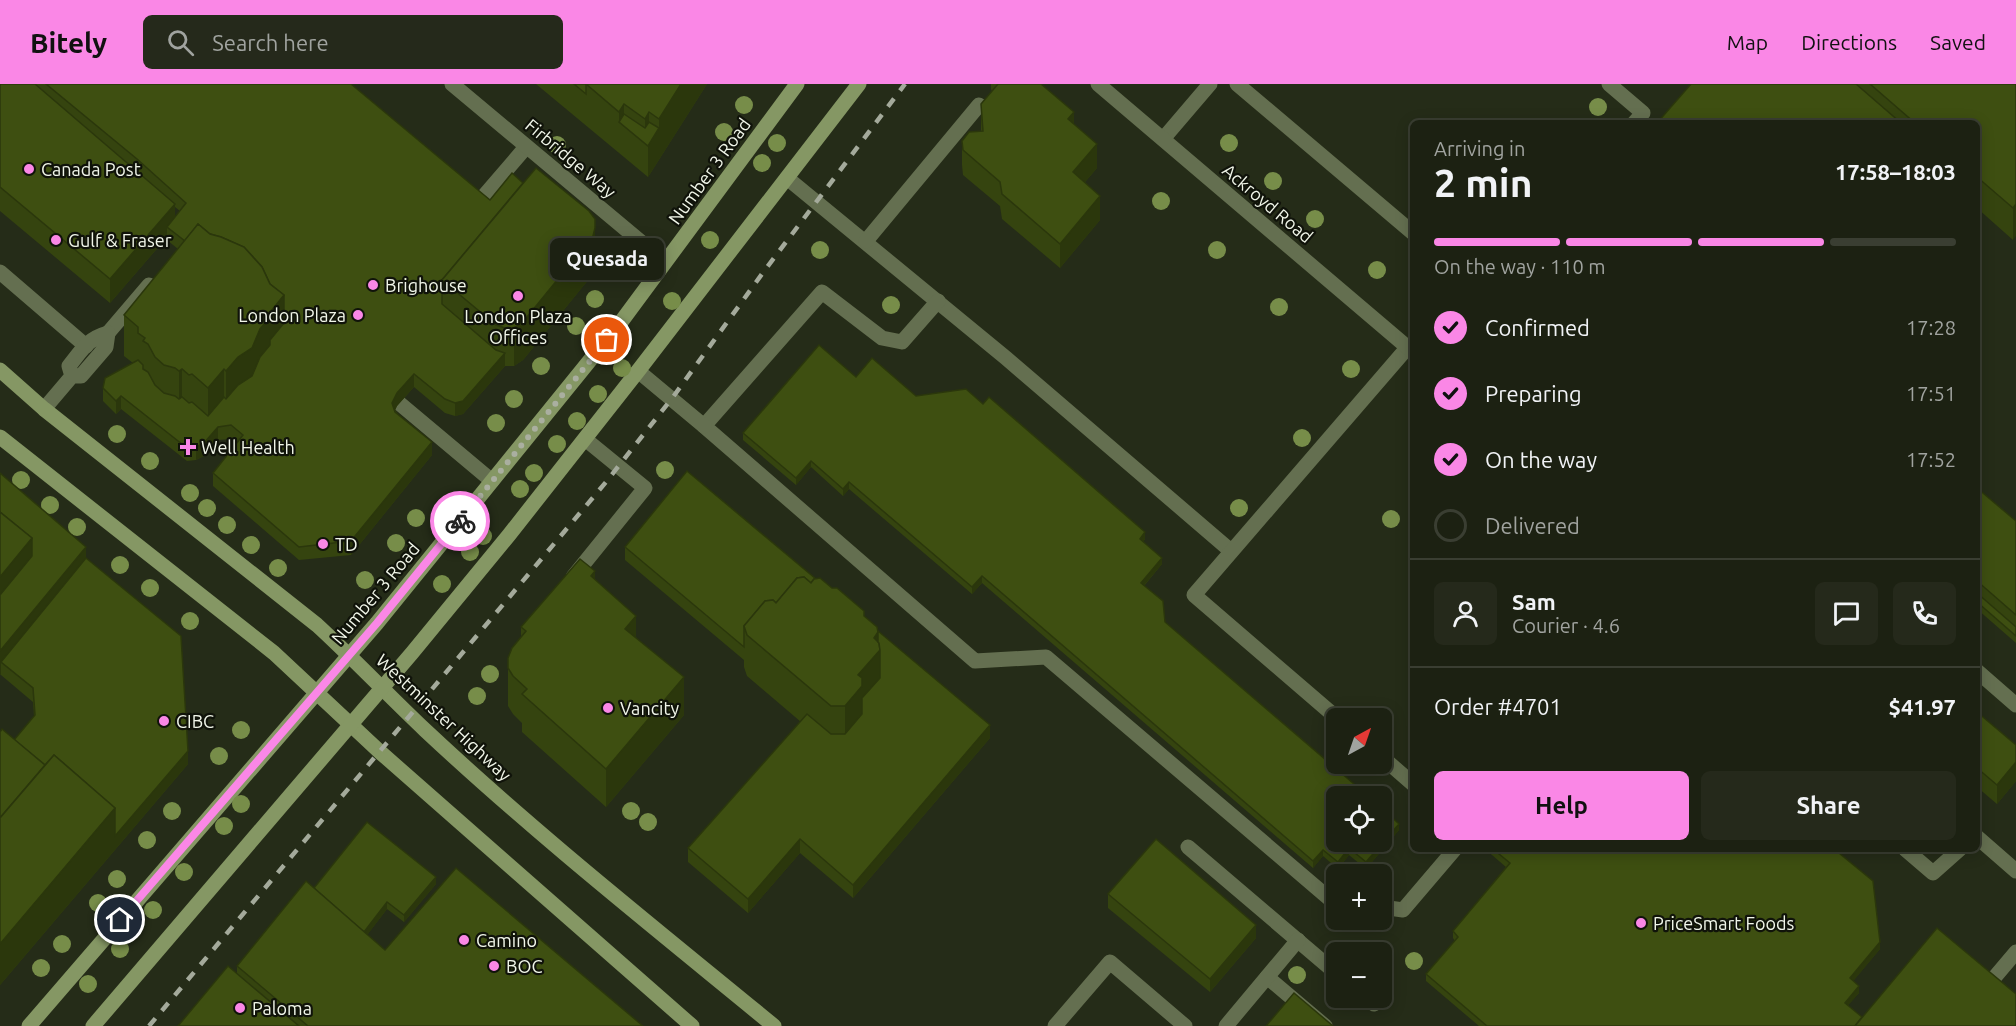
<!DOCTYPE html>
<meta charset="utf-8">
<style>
body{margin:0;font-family:Ubuntu,sans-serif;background:#25291b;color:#f1f3f6;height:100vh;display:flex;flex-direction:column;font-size:22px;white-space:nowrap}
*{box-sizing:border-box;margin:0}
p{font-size:20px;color:#a0a39f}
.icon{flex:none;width:33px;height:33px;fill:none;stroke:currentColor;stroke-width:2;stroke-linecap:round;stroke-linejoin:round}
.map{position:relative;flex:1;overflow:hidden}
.details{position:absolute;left:1410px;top:36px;width:570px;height:732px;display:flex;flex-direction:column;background:#1c2112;border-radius:9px;box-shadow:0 3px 15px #0003,0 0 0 2px #3a3e32}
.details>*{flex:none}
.needle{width:39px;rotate:40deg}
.fabs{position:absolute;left:1326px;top:624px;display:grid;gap:12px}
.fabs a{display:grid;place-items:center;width:66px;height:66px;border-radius:9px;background:#1c2112;box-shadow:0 3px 15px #0003,0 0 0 2px #3a3e32;font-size:30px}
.pin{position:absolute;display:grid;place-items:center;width:51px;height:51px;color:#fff;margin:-26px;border:3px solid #fff;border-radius:50%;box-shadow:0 2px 6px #0007}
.courier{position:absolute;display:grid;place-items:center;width:60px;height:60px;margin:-30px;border:4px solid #fa87e6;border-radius:50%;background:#fff;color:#222;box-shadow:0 2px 8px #0007}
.bubble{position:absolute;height:42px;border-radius:9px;background:#1c2112;box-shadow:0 3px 15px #0003,0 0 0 2px #3a3e32;font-size:20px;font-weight:700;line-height:42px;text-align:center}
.summary em{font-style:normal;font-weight:700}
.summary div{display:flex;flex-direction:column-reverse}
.summary{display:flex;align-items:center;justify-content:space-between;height:102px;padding:0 24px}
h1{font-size:39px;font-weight:700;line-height:45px}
.bar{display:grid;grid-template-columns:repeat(4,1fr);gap:9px 6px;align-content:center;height:72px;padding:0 24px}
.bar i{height:8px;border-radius:4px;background:#3a3e32}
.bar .current{background:#fa87e6}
.bar p{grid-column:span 4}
.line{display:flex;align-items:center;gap:15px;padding:0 24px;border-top:2px solid #3a3e32}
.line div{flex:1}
.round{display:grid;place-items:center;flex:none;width:63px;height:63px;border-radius:9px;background:#25291b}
ol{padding:0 24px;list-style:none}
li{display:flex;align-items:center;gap:18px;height:66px}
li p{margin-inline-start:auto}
li .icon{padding:6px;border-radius:50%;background:#fa87e6;color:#111;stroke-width:4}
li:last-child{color:#a0a39f}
li i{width:33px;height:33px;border:3px solid #3a3e32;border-radius:50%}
.primary-button{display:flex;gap:12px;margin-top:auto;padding:12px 24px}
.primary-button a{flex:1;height:69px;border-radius:9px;background:#fa87e6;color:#111;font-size:24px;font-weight:700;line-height:69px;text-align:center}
.primary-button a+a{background:#25291b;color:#f1f3f6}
header{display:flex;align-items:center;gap:36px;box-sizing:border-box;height:84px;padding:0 30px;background:#fa87e6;color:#111}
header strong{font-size:28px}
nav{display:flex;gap:33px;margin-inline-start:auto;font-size:21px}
.search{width:420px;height:54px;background:#25291b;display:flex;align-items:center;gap:15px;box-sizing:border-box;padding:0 21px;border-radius:9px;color:#a0a39f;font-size:22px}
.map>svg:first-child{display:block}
</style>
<header>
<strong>Bitely</strong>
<div class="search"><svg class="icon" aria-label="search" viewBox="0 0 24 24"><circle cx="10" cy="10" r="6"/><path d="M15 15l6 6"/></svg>Search here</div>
<nav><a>Map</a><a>Directions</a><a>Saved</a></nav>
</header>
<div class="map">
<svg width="2016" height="942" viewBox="0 0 2016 942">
<rect width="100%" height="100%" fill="#252c18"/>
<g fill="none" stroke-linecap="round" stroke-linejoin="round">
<g stroke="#646f50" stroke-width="15">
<polyline points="1237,0 1413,149"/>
<polyline points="1609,0 1643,29 1634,39"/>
<polyline points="1163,55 1210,0"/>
<polyline points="787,94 1006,274 1231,467"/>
<polyline points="478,119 526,63"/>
<polyline points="866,157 979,21"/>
<polyline points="0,188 86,262"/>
<polyline points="938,217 902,258 882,254 822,208 704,342 975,577 1046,573 1331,816 1336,817"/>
<polyline points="108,249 149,201"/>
<polyline points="638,287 704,342"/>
<polyline points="399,319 492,397"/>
<path d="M44,325L72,292H81L106,263L108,249C87,255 82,266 69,282L72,292"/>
<polyline points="573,493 645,404 585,355"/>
<polyline points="1977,587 2016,621"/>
<polyline points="1337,634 1194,511 1408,263"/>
<polyline points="1382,673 1413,700"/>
<polyline points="1188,763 1336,889"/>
<polyline points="1905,765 1933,789 1960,765"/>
<polyline points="1382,823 1403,826 1455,765"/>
<polyline points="1267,893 1325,942"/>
<polyline points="1983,907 2016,868"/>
<polyline points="1366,914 1374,920"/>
<polyline points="1055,942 1110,878 1185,942"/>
<polyline points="1226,942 1298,856"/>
</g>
<g stroke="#646f50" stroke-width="15">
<polyline points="452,0 665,178"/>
<polyline points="1098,0 1413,268"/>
<polyline points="1977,753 2016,787"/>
</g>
<g stroke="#859764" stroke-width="15">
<path d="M0,286L44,325L317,541C354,575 388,611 425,646C536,750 656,845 774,942"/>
<polyline points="0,353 274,569 380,668 692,942"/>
<polyline points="29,942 377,539 621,238 797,0"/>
<polyline points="93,942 412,569 509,451 638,287 859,0"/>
</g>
<polyline stroke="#a4aa9b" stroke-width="4.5" stroke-dasharray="10 10" stroke-linecap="butt" points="149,942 606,398 673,313 762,190 905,0"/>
</g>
<g fill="#778d49">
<circle cx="744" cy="21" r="9"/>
<circle cx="1598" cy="23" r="9"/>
<circle cx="724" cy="48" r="9"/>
<circle cx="777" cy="59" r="9"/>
<circle cx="1229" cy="59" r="9"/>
<circle cx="557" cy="61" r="9"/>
<circle cx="762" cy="79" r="9"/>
<circle cx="1273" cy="97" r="9"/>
<circle cx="1161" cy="117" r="9"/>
<circle cx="1315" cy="135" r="9"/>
<circle cx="710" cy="156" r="9"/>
<circle cx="820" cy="166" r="9"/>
<circle cx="1217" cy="166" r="9"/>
<circle cx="1377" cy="186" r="9"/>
<circle cx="595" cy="215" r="9"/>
<circle cx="672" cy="217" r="9"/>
<circle cx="891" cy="221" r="9"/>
<circle cx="1279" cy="223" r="9"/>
<circle cx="576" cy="242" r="9"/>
<circle cx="541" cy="282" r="9"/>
<circle cx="622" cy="284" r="9"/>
<circle cx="1351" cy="285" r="9"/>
<circle cx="598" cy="310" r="9"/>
<circle cx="514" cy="315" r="9"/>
<circle cx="577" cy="337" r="9"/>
<circle cx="496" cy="339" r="9"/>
<circle cx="117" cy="350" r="9"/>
<circle cx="1302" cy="354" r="9"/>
<circle cx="557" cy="360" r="9"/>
<circle cx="150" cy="377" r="9"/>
<circle cx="665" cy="386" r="9"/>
<circle cx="534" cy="389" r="9"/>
<circle cx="21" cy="396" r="9"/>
<circle cx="520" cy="405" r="9"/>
<circle cx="190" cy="409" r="9"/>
<circle cx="50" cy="421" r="9"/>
<circle cx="207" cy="424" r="9"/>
<circle cx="1239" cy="424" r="9"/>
<circle cx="416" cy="434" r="9"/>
<circle cx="1391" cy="435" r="9"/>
<circle cx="227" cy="441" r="9"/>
<circle cx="77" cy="443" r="9"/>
<circle cx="483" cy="452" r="9"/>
<circle cx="396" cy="459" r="9"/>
<circle cx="251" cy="461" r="9"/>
<circle cx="470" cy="468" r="9"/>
<circle cx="120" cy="481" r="9"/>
<circle cx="278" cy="484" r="9"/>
<circle cx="365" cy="496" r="9"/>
<circle cx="442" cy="500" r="9"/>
<circle cx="150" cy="504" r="9"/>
<circle cx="190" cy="537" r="9"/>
<circle cx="490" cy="590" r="9"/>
<circle cx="477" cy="612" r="9"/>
<circle cx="241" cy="646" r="9"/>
<circle cx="219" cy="672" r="9"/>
<circle cx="241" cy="720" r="9"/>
<circle cx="172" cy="727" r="9"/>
<circle cx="631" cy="727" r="9"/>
<circle cx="648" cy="738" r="9"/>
<circle cx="224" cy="742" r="9"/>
<circle cx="147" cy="756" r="9"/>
<circle cx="184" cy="788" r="9"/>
<circle cx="117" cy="795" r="9"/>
<circle cx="98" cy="819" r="9"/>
<circle cx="153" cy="826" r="9"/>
<circle cx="62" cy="860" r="9"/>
<circle cx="120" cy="865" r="9"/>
<circle cx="1414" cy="877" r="9"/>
<circle cx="41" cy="884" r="9"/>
<circle cx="1297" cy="891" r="9"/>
<circle cx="88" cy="900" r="9"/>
</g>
<g fill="#35440f" fill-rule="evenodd">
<path d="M0,0H351L490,116L595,182L593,190L523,276L514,282H505L463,330L455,332L445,329L414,303L397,322L395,326L432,371L351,471L299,476L213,402V389L237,359L231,355L218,356L204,372L196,376L187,377L121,325L116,330L103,317V304L133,279L124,272V231L178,165L167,156V153L110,219L0,127ZM175,123L180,127L175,133Z"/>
<polygon points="536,0 707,0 648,93"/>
<polygon points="991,0 1041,0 1074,41 1097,84 1085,98 1100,136 1060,184 1002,135 1000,122 963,91 962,81 962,57 981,47 981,20 992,7 991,5"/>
<polygon points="1691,0 2016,0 2013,156 1977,124 1977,39 1657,39"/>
<polygon points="856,293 916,312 983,320 1145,455 1143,458 1162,480 1144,502 1165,538 1399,746 1366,785 1349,771 1338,785 1323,772 1313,784 982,499 972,510 849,405 843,412 811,383 796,401 743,356 743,349"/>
<polygon points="0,389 86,474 188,680 0,901 14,656 34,632 33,618 1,591 1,590 0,591"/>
<polygon points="1977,404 2016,437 2016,559 1977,525"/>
<polygon points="625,463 816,495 864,532 878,547 990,654 853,814 800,769 748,829 688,778 688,764 801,638 747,592 744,583 744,576 625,476"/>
<polygon points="595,496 636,553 684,631 606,723 522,648 522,639 513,630 508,622 508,574 521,553 521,543"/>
<polygon points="1977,628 2016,661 2016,697 1997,720 1977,703"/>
<polygon points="1485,765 1834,765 1880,865 1853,897 1859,909 1848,921 1862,933 2016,942 1479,942 1426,897 1426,890 1455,857 1453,854 1453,847 1506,783"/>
<polygon points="436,800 404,838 387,825 367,851 385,866 643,942 178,942 237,890 237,882 314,804"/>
<polygon points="1108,810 1256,854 1210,908 1108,824"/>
</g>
<g fill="#2b370c">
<polygon points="681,0 707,0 648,93 648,62 645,59 645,35 649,28 649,60 659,44 659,35"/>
<polygon points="624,20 624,42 619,38 619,28"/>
<polygon points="1074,28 1074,52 1068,35"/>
<polygon points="1097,60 1097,84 1073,112 1073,88"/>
<polygon points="1100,112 1100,136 1060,184 1060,160"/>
<polygon points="175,120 175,144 167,143 167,153 110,219 110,195"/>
<polygon points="2016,120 2016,152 2013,156 2013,124"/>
<polygon points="595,144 595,182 593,190 523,276 514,282 514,244"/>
<polygon points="284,211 284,252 226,329 226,287 260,245 268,231"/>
<polygon points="505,269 505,282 463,330 455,332 455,319"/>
<polygon points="182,285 182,327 179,328 179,287"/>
<polygon points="224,285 224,326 208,345 208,304"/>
<polygon points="414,290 414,303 397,322 392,333 392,319 397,309"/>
<polygon points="121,312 121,325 116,330 116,317"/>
<polygon points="218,343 218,356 204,372 196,376 196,363"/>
<polygon points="432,358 432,371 351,471 351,457"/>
<polygon points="811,377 811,383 796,401 796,394"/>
<polygon points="849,398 849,405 843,412 843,405"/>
<polygon points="1145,448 1145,455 1140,462 1140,455"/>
<polygon points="32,454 32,496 0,535 0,493"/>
<polygon points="86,463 86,487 1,578 1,590 0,591 0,567"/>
<polygon points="1162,474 1162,480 1141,505 1141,499"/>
<polygon points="595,487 595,525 591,492"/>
<polygon points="982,492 982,499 972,510 972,503"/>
<polygon points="636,532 636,570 625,545"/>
<polygon points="878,548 880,566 880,607 845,664 845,622 874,554"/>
<polygon points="684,593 684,631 606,723 606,685"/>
<polygon points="990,641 990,654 853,814 853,801"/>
<polygon points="188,667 188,680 0,901 0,860 115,724"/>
<polygon points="2016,678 2016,697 1997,720 1997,701"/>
<polygon points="1399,740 1399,746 1366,785 1366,778"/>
<polygon points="800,755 800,769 748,829 748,815"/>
<polygon points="1349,764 1349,771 1338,785 1338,778"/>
<polygon points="1323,766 1323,772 1313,784 1313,777"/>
<polygon points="436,793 436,800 404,838 404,831"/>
<polygon points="387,818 387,825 358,863 358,856"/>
<polygon points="1256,841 1256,854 1210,908 1210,895"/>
<polygon points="1880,858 1880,865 1850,901 1850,894"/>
<polygon points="1859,902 1859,909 1845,925 1845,919"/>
</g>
<g fill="#3e4f11" stroke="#2b370c" stroke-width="1.5">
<polygon points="0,0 35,0 175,120 110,195 0,103"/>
<polygon points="46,0 351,0 490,116 512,89 523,99 442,196 442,220 496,266 505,269 463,317 455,319 445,315 414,290 397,309 392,319 395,328 432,358 351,457 299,463 213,389 243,351 231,341 218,343 204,359 196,363 187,364 121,312 116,317 103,304 105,294 138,276 143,281 143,285 148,288 155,301 164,309 175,312 179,315 182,313 189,319 192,318 208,332 224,313 226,315 238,301 252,292 260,273 270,261 270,256 284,239 284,211 270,200 262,183 244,163 221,153 210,150 198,140 185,157 167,143 186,119 137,75"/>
<polygon points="574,0 586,0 586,10"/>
<polygon points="586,0 681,0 659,35 649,28 645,35 624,20 619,28"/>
<polygon points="998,0 1041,0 1074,28 1068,35 1097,60 1073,88 1100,112 1060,160 1002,110 1000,98 963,66 962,57 969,48 983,47 981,20"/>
<polygon points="1691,0 1856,0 1901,39 1657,39"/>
<polygon points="1870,0 2016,0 2016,120 2013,124 1977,93 1977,39 1915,39"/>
<polygon points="624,30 645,44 649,38 659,44 648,62 619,38"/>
<polygon points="536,84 589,127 595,135 595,144 593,152 523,238 514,244 505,244 496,241 442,196"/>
<polygon points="198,140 210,150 221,153 244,163 262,183 270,200 284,211 268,231 270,233 260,245 252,264 238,273 226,287 224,285 208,304 192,290 189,291 182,285 179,287 175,284 164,281 155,273 148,260 143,257 145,254 138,249 138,243 124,231"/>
<polygon points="819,261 856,293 872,274 916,312 966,305 983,320 989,313 1145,448 1140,455 1162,474 1141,499 1163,517 1165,538 1368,712 1336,712 1336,758 1382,758 1382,724 1399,740 1366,778 1349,764 1338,778 1323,766 1313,777 982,492 972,503 849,398 843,405 811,377 796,394 743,349"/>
<polygon points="687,387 816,495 814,495 811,499 804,493 797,494 776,519 773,516 765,517 744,542 744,563 625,463"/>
<polygon points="0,389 86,463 0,567 0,511 32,472 32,454 0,428"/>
<polygon points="1977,404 2016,437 2016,531 1977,497"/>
<polygon points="0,428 32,454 0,493"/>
<polygon points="86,474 181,552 188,667 115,752 115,724 54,671 45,681 14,656 35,631 33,604 1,578"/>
<polygon points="580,475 595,487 591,492 636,532 625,545 684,593 606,685 522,610 527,605 513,592 508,584 508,574 512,564 526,547 521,543"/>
<polygon points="804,493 811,499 814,495 820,494 832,504 837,504 864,527 864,532 877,543 878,548 874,554 879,559 880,566 858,591 862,594 862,602 845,622 831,622 747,551 744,542 765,517 773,516 776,519 797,494"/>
<polygon points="1977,509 2016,543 2016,552 1977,518"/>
<polygon points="878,547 990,641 853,801 800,755 748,815 688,764 807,630 831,650 845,650 862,630 862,614 880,594 880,566 879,559 878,558"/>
<polygon points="1977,628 2016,661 2016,678 1997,701 1977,684"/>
<polygon points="2,645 45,681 0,734 0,648"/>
<polygon points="54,671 115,724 0,860 0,734"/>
<polygon points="367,738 436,793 404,831 387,818 364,848 314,804"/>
<polygon points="1156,755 1256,841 1210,895 1108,810"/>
<polygon points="1493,765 1834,765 1873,797 1880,858 1850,894 1859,902 1845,919 1862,933 1855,942 1487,942 1426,890 1458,853 1453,847 1510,779"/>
<polygon points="456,784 643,942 308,942 237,882 306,797 385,866"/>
<polygon points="1937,844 2016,910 2016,942 1855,942"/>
<polygon points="228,882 299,942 178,942"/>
<polygon points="1294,909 1333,942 1266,942"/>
</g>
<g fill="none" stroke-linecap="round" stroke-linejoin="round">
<polyline stroke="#aaafa0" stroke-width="6" stroke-dasharray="0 10.8" points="460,437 607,256"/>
<polyline stroke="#fa87e6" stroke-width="8" points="120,836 377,539 460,437"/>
</g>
<g fill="#fa87e6" stroke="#10130a" stroke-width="2">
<circle cx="29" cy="85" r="6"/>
<circle cx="56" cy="156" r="6"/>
<circle cx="373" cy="201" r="6"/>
<circle cx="518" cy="212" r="6"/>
<circle cx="358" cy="231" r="6"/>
<path d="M185 354h6v6h6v6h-6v6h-6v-6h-6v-6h6z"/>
<circle cx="323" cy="460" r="6"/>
<circle cx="608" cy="624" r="6"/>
<circle cx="164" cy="637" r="6"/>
<circle cx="1641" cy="839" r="6"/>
<circle cx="464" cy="856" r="6"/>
<circle cx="494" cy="882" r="6"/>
<circle cx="240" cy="924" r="6"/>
</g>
<g text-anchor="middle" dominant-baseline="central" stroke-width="4.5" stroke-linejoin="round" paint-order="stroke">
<g font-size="18" fill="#f1f6e9" stroke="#10130a">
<text transform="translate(571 74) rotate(40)">Firbridge Way</text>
<text transform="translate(709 87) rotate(-54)">Number 3 Road</text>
<text transform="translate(1268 119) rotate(40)">Ackroyd Road</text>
<text transform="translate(375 509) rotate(-50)">Number 3 Road</text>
<text transform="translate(444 633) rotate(43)">Westminster Highway</text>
</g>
<g font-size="18" fill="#f1f6e9" stroke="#10130a" text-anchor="start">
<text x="41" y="85">Canada Post</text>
<text x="68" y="156">Gulf &amp; Fraser</text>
<text x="385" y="201">Brighouse</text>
<text x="346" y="231" text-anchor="end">London Plaza</text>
<text x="518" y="232" text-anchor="middle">London Plaza<tspan x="518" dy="21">Offices</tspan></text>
<text x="201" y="363">Well Health</text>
<text x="335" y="460">TD</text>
<text x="620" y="624">Vancity</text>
<text x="176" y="637">CIBC</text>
<text x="1653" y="839">PriceSmart Foods</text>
<text x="476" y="856">Camino</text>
<text x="506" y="882">BOC</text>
<text x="252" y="924">Paloma</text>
</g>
</g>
</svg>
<div class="fabs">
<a><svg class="needle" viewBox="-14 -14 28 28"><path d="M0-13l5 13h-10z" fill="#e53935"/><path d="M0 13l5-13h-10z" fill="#a0a39f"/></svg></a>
<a><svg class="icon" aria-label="locate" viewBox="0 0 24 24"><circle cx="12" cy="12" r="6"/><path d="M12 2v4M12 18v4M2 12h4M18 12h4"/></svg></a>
<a>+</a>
<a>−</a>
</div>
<div class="pin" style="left:607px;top:256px;background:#ea580c"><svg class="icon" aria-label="bag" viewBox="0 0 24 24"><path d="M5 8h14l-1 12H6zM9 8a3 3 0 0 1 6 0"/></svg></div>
<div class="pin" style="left:120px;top:836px;background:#1f2937"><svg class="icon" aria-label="home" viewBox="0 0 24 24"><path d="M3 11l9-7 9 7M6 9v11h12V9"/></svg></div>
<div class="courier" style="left:460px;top:437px"><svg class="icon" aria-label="bike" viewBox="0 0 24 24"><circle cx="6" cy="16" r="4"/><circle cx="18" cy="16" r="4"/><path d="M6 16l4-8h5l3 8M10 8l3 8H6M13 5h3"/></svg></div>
<div class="bubble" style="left:550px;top:154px;width:114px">Quesada</div>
<section class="details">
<div class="summary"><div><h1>2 min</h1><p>Arriving in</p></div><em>17:58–18:03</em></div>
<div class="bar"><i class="current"></i><i class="current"></i><i class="current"></i><i></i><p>On the way · 110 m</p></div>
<ol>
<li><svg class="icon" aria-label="check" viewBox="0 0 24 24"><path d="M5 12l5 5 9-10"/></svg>Confirmed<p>17:28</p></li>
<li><svg class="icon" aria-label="check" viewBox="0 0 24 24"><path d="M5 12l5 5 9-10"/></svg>Preparing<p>17:51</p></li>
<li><svg class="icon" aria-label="check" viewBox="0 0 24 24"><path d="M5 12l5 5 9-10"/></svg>On the way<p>17:52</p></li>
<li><i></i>Delivered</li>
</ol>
<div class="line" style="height:108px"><a class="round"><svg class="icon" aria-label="person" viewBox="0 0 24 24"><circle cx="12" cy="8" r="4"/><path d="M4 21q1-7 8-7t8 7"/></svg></a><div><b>Sam</b><p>Courier · 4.6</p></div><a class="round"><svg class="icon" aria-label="chat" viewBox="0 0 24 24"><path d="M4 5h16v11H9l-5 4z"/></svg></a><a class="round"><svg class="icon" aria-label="phone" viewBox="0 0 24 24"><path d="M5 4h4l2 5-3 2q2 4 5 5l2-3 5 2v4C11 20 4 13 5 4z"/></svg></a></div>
<div class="line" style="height:78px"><div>Order #4701</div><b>$41.97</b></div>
<div class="primary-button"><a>Help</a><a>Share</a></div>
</section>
</div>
